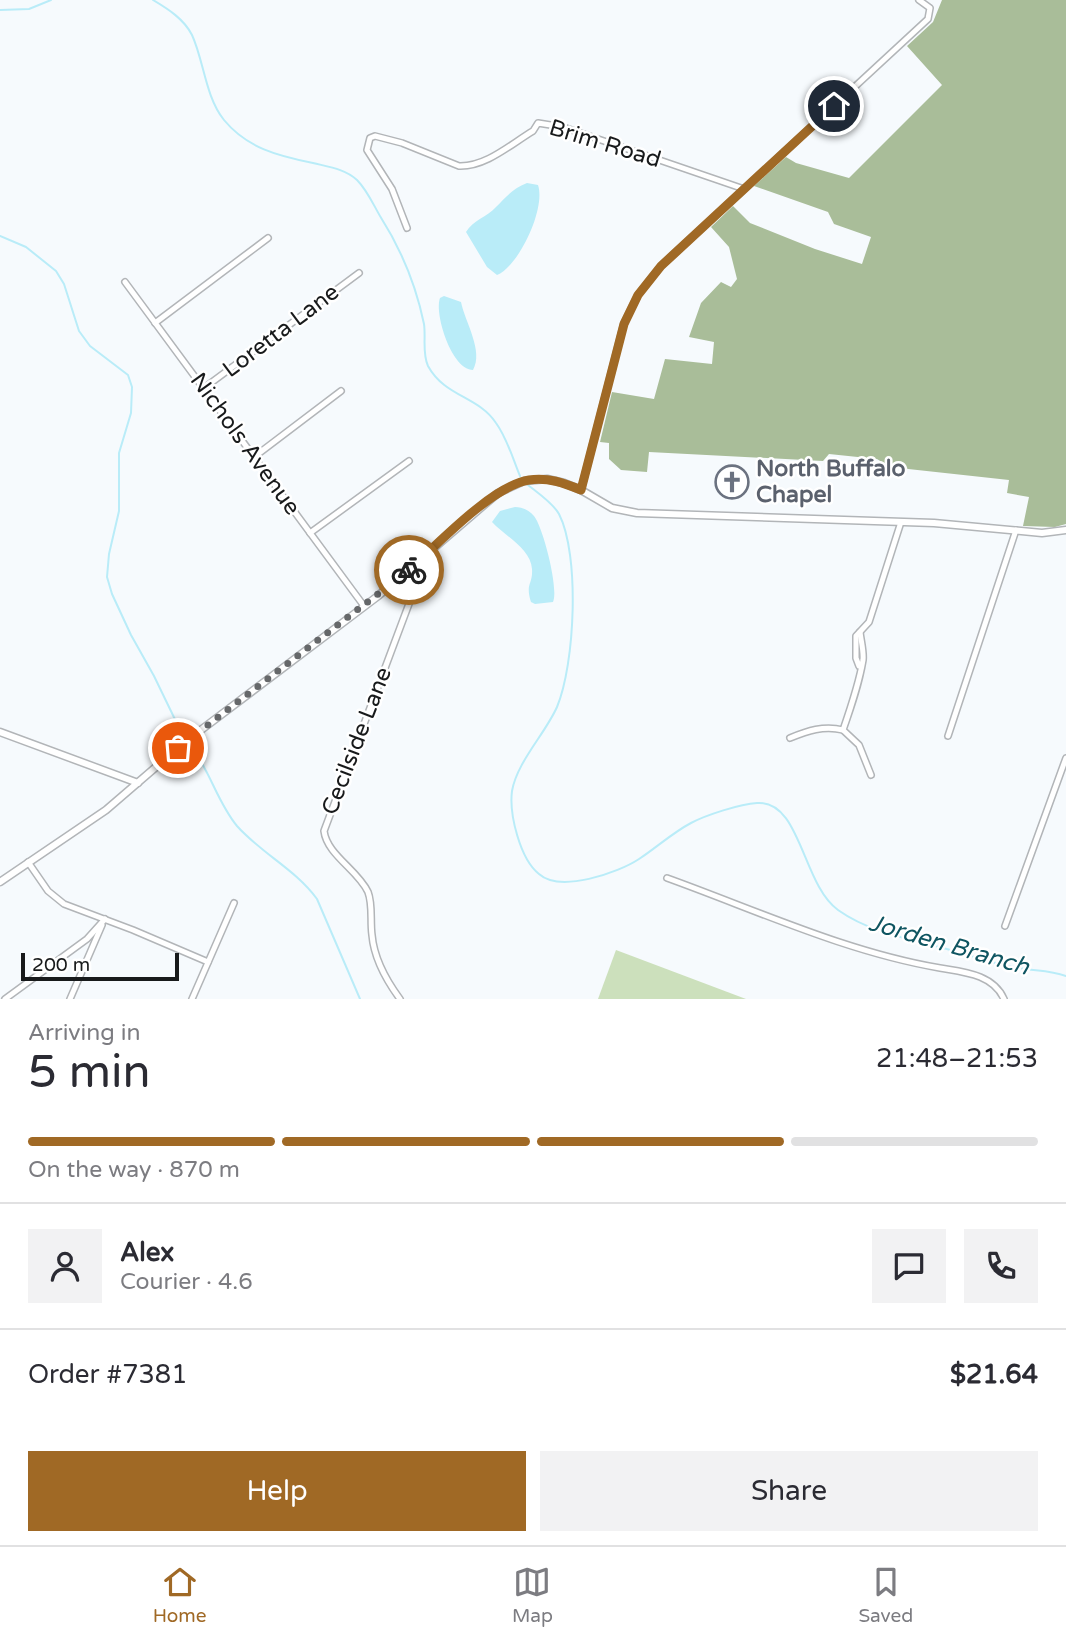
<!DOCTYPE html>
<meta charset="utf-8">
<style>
body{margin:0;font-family:"Varela Round",sans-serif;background:#f2f2f3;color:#2b2b33;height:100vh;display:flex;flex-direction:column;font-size:26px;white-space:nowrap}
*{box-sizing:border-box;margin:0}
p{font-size:23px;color:#7c7c81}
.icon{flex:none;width:38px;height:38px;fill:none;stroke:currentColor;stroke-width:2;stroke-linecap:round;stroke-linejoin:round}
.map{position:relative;height:999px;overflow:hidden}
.details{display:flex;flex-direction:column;background:#fff;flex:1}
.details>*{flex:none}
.scale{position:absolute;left:21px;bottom:18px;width:158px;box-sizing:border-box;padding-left:7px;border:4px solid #181a1b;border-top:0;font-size:19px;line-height:24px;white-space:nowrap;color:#181a1b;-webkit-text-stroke:5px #fff;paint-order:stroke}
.pin{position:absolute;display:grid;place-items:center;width:60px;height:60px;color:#fff;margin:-30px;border:4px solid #fff;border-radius:50%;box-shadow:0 2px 7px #0007}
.courier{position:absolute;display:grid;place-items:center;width:70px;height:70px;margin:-35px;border:5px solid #a06925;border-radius:50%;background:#fff;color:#222;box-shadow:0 2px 9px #0007}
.summary em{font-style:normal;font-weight:600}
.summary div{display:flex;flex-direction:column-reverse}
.summary{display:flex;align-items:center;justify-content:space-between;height:119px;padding:0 28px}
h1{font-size:46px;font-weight:600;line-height:52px}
.bar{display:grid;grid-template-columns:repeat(4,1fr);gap:10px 7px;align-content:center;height:84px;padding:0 28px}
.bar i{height:9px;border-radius:5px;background:#e1e1e2}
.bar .on{background:#a06925}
.bar p{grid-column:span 4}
.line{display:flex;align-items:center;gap:18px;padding:0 28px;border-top:2px solid #e1e1e2}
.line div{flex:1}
.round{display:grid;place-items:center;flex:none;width:74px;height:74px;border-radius:0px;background:#f2f2f3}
.button{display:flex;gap:14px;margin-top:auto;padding:14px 28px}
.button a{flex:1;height:80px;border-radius:0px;background:#a06925;color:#fff;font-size:28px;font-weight:600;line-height:80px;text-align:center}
.button a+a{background:#f2f2f3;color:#2b2b33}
.menu{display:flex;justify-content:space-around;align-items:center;height:98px;border-top:2px solid #e1e1e2;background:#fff;font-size:19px;color:#7c7c81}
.menu a{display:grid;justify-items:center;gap:4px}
.menu .on{color:#a06925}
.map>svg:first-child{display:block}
</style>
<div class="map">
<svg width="1066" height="999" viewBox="0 0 1066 999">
<rect width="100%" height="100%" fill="#f6fafd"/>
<polygon fill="#cce0bc" points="616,950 746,999 598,999"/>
<polygon fill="#a9bd99" points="942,0 1066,0 1066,524 1055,527 1023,526 1029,497 1007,493 1009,480 890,467 877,459 829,454 823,461 649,452 647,472 621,470 609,459 609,443 600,442 612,392 654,399 665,359 712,364 714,342 689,337 701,303 721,282 731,287 737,279 729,247 711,227 733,206 750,223 815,249 862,264 871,237 834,224 828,212 754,186 786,157 796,163 849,178 942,85 907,46 933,22"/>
<g fill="#b9ecf8">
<path d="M527,183L538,185C546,208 519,266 497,275L487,267L466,232C473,220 487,217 496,207C506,197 513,188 527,183Z"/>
<path d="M444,296L461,302C465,322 484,351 473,370C452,370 434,314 440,298Z"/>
<path d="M515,507C522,507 529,510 534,516C543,527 559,589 553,602L535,604L531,602C525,583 533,585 532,569C531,549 505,536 492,522L500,511Z"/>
</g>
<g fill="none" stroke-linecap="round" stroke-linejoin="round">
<g stroke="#b9ecf8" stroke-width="2">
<path d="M153,0C168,9 184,19 192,35C204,61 205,96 224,120C247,148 278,156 313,163C329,167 345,169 357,180C367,190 373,204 380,216C401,249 416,285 424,324C426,338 422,353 428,366C445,397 478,396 496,423C507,438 513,459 520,476"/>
<polyline points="0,10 29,9 51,0"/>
<polyline points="0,236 26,247 56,271 64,284 79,331 90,346 128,375 132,387 131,413 119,453 119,511 109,554 107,577 112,594 131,635 154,676 183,736"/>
<path d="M528,485C538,493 553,503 559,514C580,555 575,664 557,707C545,734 517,762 512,791C509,814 520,859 539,874C560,893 618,873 639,859C656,848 672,833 691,823C706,815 740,804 757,803C801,800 802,884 838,910C876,937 925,941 968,955C984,960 1003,966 1019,968C1035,971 1050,970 1066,976"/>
<path d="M190,745C210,770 217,802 237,826C262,854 295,869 317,899L360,999"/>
</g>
<defs>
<g id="minor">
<path d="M407,228L392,189L367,150L370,138L375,136L402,143L459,166C486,167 511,144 533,131L538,123L563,127L744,189"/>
<polyline points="125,282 364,606"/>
<polyline points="155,323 268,238"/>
<polyline points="204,388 359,273"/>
<polyline points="254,457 341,391"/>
<polyline points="581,490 624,323 638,295 661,266 928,19 930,8 919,0"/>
<polyline points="310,533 409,461"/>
<path d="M860,632C861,641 864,652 863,660C859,684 851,707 843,730L859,745L871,775"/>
<polyline points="859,666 856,658 856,636 869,622 901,522"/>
<polyline points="948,736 1016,530"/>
<path d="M790,738C807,731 824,725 843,730"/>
<polyline points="28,862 48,891 64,904 133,930 208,962"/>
<path d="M667,878C756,910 846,952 940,968C963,972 993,974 1004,999"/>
<polyline points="1005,926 1066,758"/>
<polyline points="5,999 87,939 105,919"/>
<polyline points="70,999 102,925"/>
<polyline points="192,999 234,903"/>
<path d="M400,999C386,980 374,959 372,935C370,921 373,905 368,892C358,870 327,855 324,831L428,553"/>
</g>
<g id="tertiary">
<polyline points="0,732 138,783"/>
<polyline points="0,882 106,810 185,742 378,596 498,493 524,481 547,479 564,483 581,490 612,508 637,513 934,523 1042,533 1066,530"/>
</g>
</defs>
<use href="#minor" stroke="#b2b5b8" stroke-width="8"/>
<use href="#tertiary" stroke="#b2b5b8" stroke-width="9"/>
<use href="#minor" stroke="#fff" stroke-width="5"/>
<use href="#tertiary" stroke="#fff" stroke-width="6"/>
</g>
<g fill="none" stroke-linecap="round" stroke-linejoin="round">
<polyline stroke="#66686a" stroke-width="7" stroke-dasharray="0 12.6" points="178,748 409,570"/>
<path stroke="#a06925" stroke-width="9" d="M409,570C438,544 492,486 529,480C548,477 564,483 581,490L624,324L638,295L661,266L834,106"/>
</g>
<defs>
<symbol id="church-ring" viewBox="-11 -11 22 22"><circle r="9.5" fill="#fff" stroke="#6b7280" stroke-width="1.5"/><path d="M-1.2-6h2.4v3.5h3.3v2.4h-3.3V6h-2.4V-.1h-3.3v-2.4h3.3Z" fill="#6b7280"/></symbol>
</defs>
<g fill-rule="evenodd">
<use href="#church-ring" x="713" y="463" width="38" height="38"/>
</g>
<g text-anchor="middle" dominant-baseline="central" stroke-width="5" stroke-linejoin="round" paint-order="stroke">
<g font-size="23" fill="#181a1b" stroke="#fff">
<text transform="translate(605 144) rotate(17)">Brim Road</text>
<text transform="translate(281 331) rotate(-37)">Loretta Lane</text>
<text transform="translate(245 444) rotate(54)">Nichols Avenue</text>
<text transform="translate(357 741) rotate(-69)">Cecilside Lane</text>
</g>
<g font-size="23" font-weight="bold" fill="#5b616d" stroke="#fff" text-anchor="start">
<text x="756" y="469">North Buffalo<tspan x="756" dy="26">Chapel</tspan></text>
</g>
<g font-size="24" font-style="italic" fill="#0f5561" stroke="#fff">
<text transform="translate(949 945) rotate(16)">Jorden Branch</text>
</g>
</g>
</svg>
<div class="scale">200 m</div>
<div class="pin" style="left:178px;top:748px;background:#ea580c"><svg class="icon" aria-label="bag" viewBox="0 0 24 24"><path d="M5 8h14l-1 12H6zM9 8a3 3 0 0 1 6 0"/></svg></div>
<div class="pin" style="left:834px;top:106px;background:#1f2937"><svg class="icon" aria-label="home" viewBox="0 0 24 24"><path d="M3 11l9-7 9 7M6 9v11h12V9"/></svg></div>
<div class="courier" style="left:409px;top:570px"><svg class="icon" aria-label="bike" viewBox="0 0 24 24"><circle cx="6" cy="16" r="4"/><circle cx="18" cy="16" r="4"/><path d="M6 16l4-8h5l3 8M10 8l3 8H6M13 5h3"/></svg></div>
</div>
<section class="details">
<div class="summary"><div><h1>5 min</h1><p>Arriving in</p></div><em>21:48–21:53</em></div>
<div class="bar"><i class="on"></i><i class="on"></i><i class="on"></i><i></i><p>On the way · 870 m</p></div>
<div class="line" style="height:126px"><a class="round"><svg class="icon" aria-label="person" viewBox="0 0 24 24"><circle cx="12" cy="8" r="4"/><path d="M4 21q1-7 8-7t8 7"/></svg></a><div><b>Alex</b><p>Courier · 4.6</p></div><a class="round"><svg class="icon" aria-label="chat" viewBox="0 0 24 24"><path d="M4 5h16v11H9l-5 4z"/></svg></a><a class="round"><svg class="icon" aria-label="phone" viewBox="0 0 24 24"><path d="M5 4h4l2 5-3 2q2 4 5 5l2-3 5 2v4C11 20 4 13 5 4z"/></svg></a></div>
<div class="line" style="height:91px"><div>Order #7381</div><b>$21.64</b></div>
<div class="button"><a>Help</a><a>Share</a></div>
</section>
<nav class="menu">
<a class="on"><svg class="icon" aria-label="home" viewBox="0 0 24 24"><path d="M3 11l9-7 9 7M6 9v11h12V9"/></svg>Home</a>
<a><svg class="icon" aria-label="map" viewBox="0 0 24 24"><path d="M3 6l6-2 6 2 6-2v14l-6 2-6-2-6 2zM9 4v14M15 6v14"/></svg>Map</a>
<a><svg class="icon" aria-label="saved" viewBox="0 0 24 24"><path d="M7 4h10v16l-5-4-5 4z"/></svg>Saved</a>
</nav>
